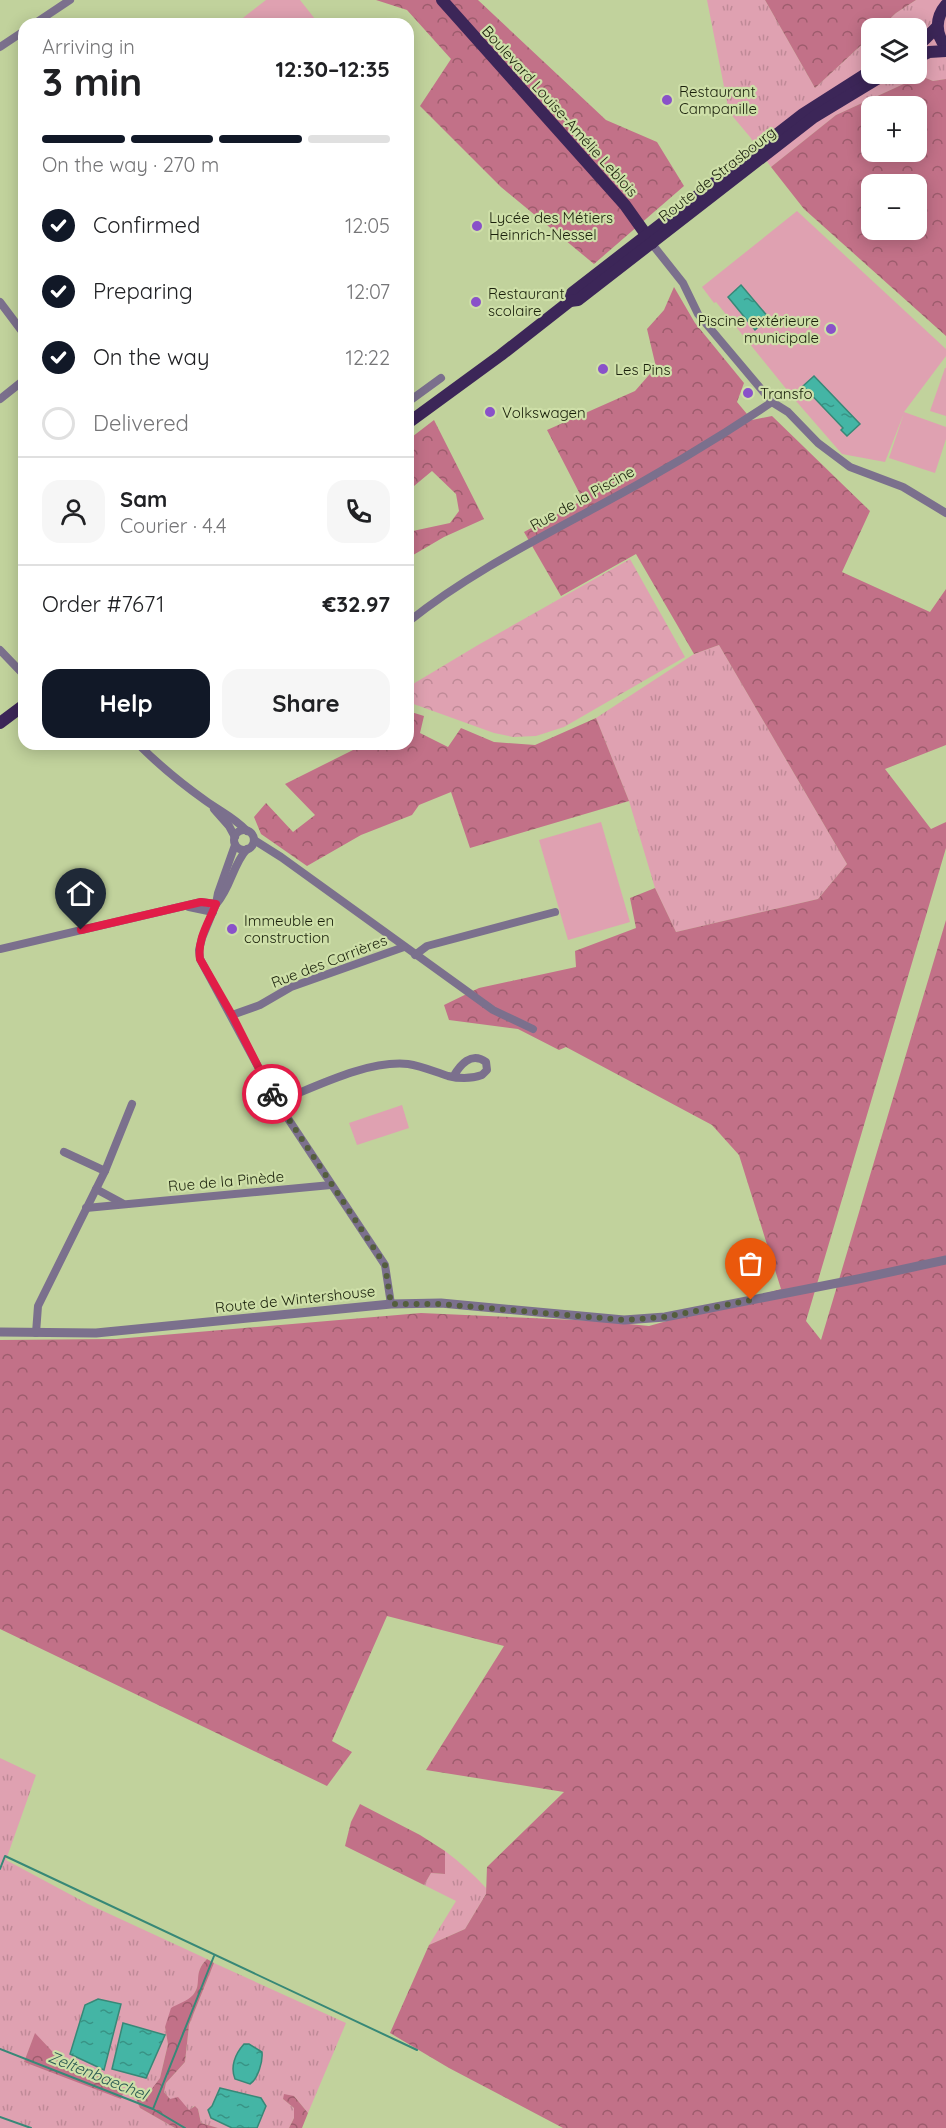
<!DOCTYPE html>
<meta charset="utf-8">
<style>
body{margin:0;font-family:Quicksand,sans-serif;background:#f6f6f6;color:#202124;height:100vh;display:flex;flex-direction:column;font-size:22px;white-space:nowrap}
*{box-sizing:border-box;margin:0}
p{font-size:20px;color:#757577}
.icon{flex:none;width:33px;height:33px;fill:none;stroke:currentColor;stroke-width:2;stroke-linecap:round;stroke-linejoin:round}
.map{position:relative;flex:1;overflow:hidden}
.drawer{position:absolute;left:18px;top:18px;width:396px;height:732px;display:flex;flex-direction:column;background:#fff;border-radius:18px;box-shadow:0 3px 15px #0003}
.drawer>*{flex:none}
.buttons{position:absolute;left:861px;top:18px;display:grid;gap:12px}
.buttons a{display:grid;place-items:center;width:66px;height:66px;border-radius:12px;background:#fff;box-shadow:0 3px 15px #0003;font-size:30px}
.pin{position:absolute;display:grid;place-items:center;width:51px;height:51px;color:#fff;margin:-62px -26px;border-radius:50% 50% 50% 0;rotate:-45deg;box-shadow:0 0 6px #0007}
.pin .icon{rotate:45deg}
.courier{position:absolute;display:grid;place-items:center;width:60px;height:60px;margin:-30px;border:4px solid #e11d48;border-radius:50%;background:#fff;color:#222;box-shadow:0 2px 8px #0007}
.headline em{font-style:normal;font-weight:800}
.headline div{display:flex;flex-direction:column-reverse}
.headline{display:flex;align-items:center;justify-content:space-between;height:102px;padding:0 24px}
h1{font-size:39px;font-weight:800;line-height:45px}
.bar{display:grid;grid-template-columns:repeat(4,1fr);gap:9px 6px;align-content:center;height:72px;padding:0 24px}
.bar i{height:8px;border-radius:4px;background:#e0e0e0}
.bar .on{background:#111827}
.bar p{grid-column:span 4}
.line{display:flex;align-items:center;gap:15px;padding:0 24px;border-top:2px solid #e0e0e0}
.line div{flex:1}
.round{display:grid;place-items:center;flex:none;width:63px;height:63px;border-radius:18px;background:#f6f6f6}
ol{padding:0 24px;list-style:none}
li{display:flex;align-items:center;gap:18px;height:66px}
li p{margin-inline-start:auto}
li .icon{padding:6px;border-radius:50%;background:#111827;color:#fff;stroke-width:4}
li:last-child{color:#757577}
li i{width:33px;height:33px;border:3px solid #e0e0e0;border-radius:50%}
.cta{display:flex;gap:12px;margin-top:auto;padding:12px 24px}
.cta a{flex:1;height:69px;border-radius:18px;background:#111827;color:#fff;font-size:24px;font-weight:800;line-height:69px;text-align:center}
.cta a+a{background:#f6f6f6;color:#202124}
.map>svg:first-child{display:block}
</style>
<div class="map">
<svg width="946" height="2128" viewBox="0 0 946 2128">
<defs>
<pattern id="grass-tufts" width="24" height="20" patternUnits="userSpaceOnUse" patternTransform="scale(1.5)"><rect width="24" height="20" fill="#dfa1b1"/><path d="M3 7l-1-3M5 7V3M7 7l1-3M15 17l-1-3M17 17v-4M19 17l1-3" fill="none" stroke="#bf8a97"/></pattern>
<pattern id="forest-crowns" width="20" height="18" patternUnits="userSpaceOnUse" patternTransform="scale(1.5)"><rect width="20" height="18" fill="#c27188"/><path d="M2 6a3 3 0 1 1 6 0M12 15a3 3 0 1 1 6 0" fill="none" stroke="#9d5c6d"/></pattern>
<pattern id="park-crowns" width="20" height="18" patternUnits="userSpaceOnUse" patternTransform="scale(1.5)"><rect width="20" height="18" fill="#dfa1b1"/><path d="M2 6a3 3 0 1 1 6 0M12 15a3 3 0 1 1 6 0" fill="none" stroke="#bf8a97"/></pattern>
<pattern id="water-ripples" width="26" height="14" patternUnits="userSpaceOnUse" patternTransform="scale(1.5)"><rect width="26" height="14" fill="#44b5a5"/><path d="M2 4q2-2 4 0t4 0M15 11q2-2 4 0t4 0" fill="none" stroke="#389385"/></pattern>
</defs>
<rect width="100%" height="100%" fill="#c1d29c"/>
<g fill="url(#grass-tufts)" fill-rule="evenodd">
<polygon points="707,0 765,0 815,88 871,36 872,74 916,74 916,28 880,28 896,13 916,0 946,0 946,79 933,81 921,76 836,115 771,167 750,137 729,112"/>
<polygon points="719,645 847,864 818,899 676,932 655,888 629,801 596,718 694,654"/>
<path d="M0,1758L36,1775L6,1860L88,1904L207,1959C194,1972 202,1976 196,1990C189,2004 175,2016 165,2027L168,2044L160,2078L140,2108L175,2128H0ZM35,2034L64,2064L105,2078L124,2091L121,2098L24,2062Z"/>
<path d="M445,1851C460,1862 473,1874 486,1888V1894L465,1929L429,1945L456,1901L424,1885L431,1873L445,1874Z"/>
<polygon points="214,1963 346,2023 308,2113 294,2096 283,2099 294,2108 294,2118 289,2128 218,2128 201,2123 198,2109 194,2106 189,2111 170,2099 164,2092 166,2083 185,2062 189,2025"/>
</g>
<g fill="url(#forest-crowns)" fill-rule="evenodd">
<polygon points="376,0 478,0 606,120 657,142 684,186 594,264 501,187 420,106 451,59 407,10"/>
<polygon points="765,0 916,0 896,13 880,28 872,28 871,36 815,88"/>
<path d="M921,76L933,81L946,79V336L804,209L771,167L836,115ZM872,106H916V152H872ZM916,184V230H872V184Z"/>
<polygon points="674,287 695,323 744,383 737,402 752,420 772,416 870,511 842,572 930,612 946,589 946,745 885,769 931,829 946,822 946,848 806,1321 821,1340 946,920 946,2128 563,2128 449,2068 390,2033 429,1945 465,1929 486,1894 487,1867 564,1792 426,1770 504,1646 387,1616 332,1741 352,1752 327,1786 0,1629 0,1340 116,1339 421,1313 598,1321 649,1326 781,1289 739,1155 712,1125 566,1047 559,1050 518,1029 449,1020 444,1005 479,988 576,967 575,951 636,928 630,898 655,888 676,932 818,899 847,864 719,645 694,654 636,554 561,596 524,532 583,500 547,430 635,391 656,367 647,329 664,310"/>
<polygon points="434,420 484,519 444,537 408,558 408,532 450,523 459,511 456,494 432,471 408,491 408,440"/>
<polygon points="408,711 424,716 420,733 448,747 461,728 494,742 535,745 596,718 629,801 470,848 451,792 419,805 412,815 361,835 307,866 261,834 254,817 266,803 293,832 315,815 285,784 355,749 358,744 408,744"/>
<polygon points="360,1804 420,1835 445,1851 445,1874 431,1873 424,1885 345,1846 351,1822"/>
<path d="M207,1959L214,1963L189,2025L185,2062L166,2083L164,2092L170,2099L178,2097L189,2110L195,2106L198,2109L201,2123L218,2128H175L140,2108L134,2094L151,2090L160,2078L168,2044L165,2027L171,2008C177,2004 188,2001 193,1995C203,1983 192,1974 207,1959Z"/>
<polygon points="35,2033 64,2064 105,2078 124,2091 121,2099 24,2062"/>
<polygon points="284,2094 294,2096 308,2113 302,2128 289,2128 294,2118 294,2108 283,2099"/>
</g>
<polygon fill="url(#park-crowns)" points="630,559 685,657 564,727 536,736 513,737 494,733 408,702 408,687 478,645"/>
<g fill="#dfa1b1">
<polygon points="266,0 300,0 319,24 235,24"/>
<polygon points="797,211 946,349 946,356 904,412 946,427 946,439 935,473 889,458 904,413 885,462 842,454 796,401 716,302 714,303 702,287"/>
<polygon points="945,368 946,368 946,416 930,411"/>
<polygon points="601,822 630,922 568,940 539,840"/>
<polygon points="402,1105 409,1128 357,1145 349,1123"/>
</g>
<g fill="url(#water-ripples)" stroke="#378877" stroke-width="1.5">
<polygon points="741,285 769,318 755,330 728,297"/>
<polygon points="814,376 860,424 847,436 841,430 843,428 803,386"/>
<polygon points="98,1999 121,2004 104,2070 70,2054 85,2005"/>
<polygon points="123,2023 165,2035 146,2078 112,2069"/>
<path d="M244,2044H249L262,2052C263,2061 258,2079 250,2084L235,2079C230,2067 235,2054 244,2044Z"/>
<polygon points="220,2088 261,2098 266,2106 257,2128 232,2128 211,2118 208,2110 212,2106"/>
</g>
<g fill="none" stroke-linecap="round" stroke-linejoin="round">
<g stroke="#378877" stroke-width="2">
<polyline points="0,1869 5,1856 417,2050"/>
<polyline points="0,2049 153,2109 185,2128"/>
<polyline points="153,2109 214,1956"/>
<polyline points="0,2117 31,2128"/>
</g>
<g stroke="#7b708d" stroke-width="8">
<polyline points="34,24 70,0"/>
<polyline points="0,47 24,31"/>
<polyline points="652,244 683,283 698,314 772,402 788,412 818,443 850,467 903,487 946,513"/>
<polyline points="0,302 24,334"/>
<polyline points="0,399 24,380"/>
<polyline points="408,402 441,378"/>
<path d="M408,622C464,577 528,544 591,510C653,477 714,441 772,402"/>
<polyline points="0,650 24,675"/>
<path d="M138,744C159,765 182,784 206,801C220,811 235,818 247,831"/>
<polyline points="214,809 229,826 235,837"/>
<circle cx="244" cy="840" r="10"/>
<polyline points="254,840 281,857 493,1010 533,1029"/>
<polyline points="235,845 218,893 216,904 202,938 199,950 200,959 277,1102 385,1265 391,1304"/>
<path d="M217,903C231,887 233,864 247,849"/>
<polyline points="189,907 213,912"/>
<polyline points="0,949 201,902 216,904"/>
<polyline points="415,955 427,946 555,912"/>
<polyline points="232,1015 260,1005 291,987 404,947"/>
<path d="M277,1102C315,1087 367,1060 408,1064C422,1066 435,1072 448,1076C460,1079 471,1079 482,1075L487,1070L486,1062C471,1051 460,1065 453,1077"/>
<polyline points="64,1152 105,1171"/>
<polyline points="96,1189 122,1203"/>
<polyline points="86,1208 331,1185"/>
<polyline points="36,1333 38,1306 105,1171 132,1104"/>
</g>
<polyline stroke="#7b708d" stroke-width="9" points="0,1332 96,1333 391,1304 441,1303 624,1320 665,1317 858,1279 946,1260"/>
<g stroke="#3c2658" stroke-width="12">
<polyline points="442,0 625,205 652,243"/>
<path d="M946,5C935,18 935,34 946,47"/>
<polyline points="916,45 923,41 937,27"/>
<polyline points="916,58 929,52 946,51"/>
<polyline points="570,301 572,293 803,114 872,70"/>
<polyline points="408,423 501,355 570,301 578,300 814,117 885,74"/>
<polyline points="0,723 24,705"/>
</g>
</g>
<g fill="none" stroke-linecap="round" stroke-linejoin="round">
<polyline stroke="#545e3e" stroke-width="6" stroke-dasharray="0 10.8" points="272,1094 385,1265 391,1304 441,1304 624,1320 665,1317 751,1300"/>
<path stroke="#e11d48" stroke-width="8" d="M81,930L201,902L216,904C209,922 197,939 200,959L232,1015L272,1094"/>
</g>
<g fill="#8951c9" stroke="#cedfa8" stroke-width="2">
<circle cx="667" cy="100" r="6"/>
<circle cx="477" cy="226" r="6"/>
<circle cx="476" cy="302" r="6"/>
<circle cx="831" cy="329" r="6"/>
<circle cx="603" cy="369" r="6"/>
<circle cx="748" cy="393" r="6"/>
<circle cx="490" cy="412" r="6"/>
<circle cx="232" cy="929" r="6"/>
</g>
<g text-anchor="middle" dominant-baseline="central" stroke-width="4.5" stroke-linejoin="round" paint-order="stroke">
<g font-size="15" fill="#1a200b" stroke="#cedfa8" text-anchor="start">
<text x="679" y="91">Restaurant<tspan x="679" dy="17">Campanille</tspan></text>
<text x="489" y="217">Lycée des Métiers<tspan x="489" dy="17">Heinrich-Nessel</tspan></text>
<text x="488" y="293">Restaurant<tspan x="488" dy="17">scolaire</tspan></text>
<text x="819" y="320" text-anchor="end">Piscine extérieure<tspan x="819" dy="17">municipale</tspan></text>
<text x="615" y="369">Les Pins</text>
<text x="760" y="393">Transfo</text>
<text x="502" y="412">Volkswagen</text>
<text x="244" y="920">Immeuble en<tspan x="244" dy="17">construction</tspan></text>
</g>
<g font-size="15" fill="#1a200b" stroke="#cedfa8">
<text transform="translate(560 111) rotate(48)">Boulevard Louise-Amélie Leblois</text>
<text transform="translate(717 174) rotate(-38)">Route de Strasbourg</text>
<text transform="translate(582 498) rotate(-29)">Rue de la Piscine</text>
<text transform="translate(329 961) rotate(-21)">Rue des Carrières</text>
<text transform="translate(226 1181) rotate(-5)">Rue de la Pinède</text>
<text transform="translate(295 1299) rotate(-6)">Route de Wintershouse</text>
</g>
<g font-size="16" font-style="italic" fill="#2b5a53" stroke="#cedfa8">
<text transform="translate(98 2075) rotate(22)">Zeltenbaechel</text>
</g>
</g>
</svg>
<div class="buttons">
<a><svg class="icon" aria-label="layers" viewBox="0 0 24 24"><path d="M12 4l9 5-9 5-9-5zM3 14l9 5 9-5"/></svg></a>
<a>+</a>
<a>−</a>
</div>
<div class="pin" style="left:751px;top:1300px;background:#ea580c"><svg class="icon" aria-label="bag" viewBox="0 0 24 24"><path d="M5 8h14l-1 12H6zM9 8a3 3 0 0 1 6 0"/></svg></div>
<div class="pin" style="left:81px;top:930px;background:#1f2937"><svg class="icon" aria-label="home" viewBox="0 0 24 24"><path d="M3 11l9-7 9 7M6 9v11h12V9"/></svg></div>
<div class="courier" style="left:272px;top:1094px"><svg class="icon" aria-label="bike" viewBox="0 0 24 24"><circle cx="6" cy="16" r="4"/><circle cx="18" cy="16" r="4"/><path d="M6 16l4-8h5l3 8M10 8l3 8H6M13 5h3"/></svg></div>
<section class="drawer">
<div class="headline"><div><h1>3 min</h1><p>Arriving in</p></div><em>12:30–12:35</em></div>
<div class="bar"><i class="on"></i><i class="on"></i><i class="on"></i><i></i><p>On the way · 270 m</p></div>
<ol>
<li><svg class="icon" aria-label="check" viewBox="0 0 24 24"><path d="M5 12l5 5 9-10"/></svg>Confirmed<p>12:05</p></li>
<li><svg class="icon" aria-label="check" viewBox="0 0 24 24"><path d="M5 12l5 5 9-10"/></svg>Preparing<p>12:07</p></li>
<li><svg class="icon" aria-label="check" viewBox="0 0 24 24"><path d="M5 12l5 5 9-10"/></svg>On the way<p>12:22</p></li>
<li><i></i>Delivered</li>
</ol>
<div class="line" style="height:108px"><a class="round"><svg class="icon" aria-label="person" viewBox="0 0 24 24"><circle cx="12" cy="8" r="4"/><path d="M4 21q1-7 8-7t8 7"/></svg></a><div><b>Sam</b><p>Courier · 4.4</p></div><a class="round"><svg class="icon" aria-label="phone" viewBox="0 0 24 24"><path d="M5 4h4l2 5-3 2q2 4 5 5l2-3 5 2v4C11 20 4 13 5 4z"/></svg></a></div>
<div class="line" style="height:78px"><div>Order #7671</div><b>€32.97</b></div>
<div class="cta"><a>Help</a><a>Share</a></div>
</section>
</div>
